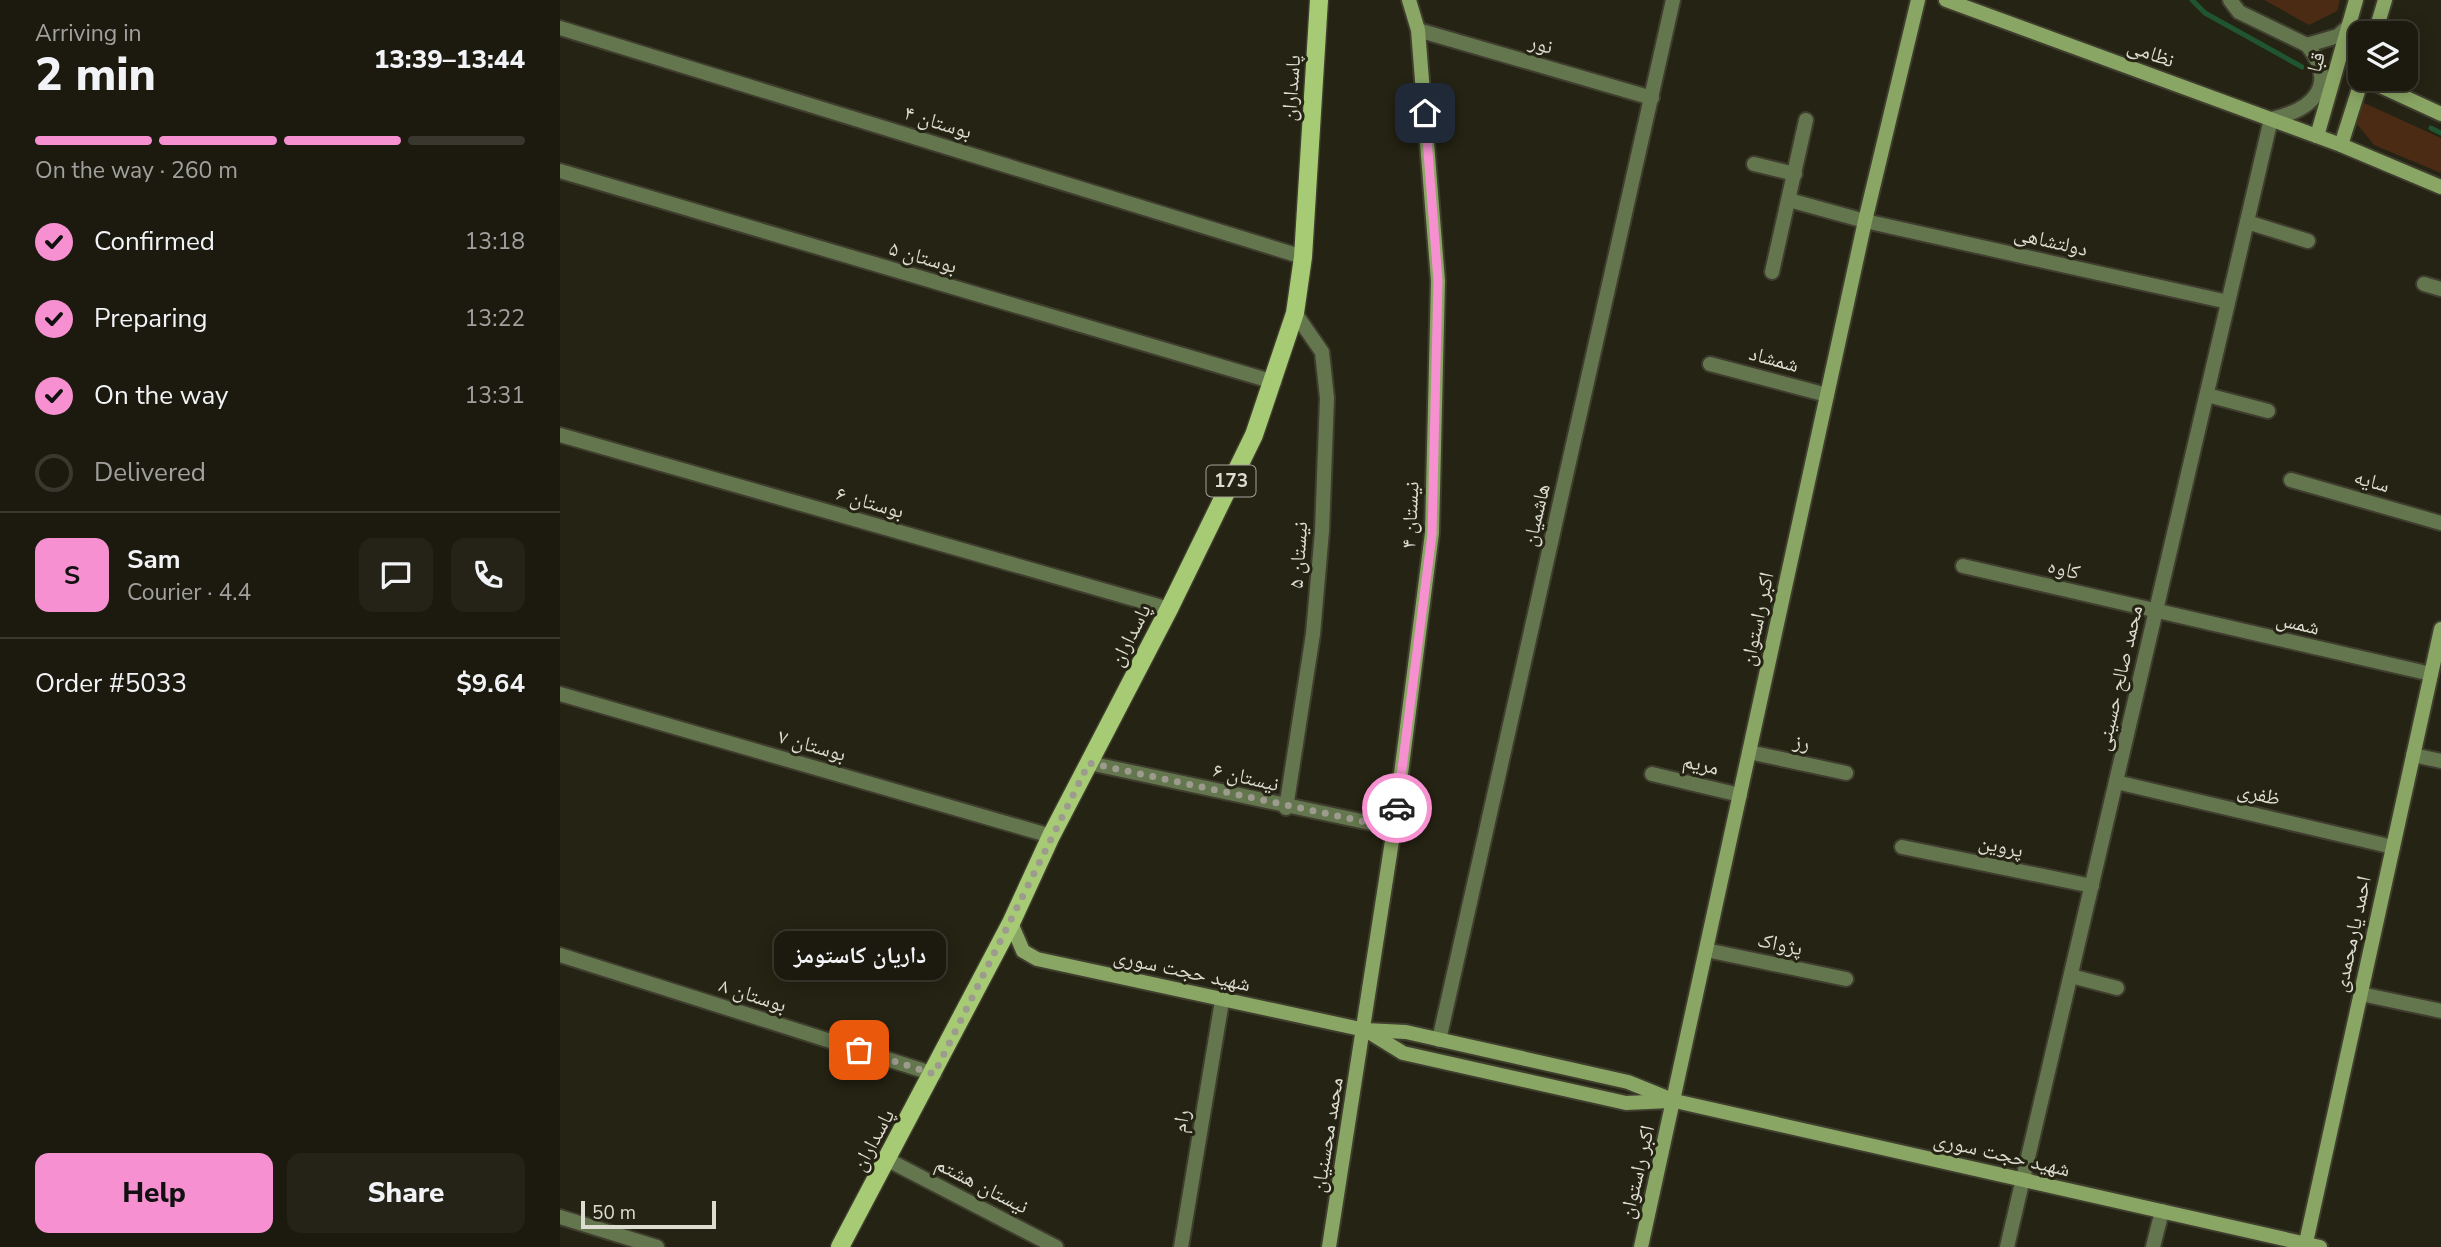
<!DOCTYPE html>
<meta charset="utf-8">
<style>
body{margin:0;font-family:"Nunito Sans","Noto Naskh Arabic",sans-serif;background:#252317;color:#f1f3f6;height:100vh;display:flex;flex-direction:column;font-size:26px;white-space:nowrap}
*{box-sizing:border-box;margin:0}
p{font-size:23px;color:#a0a19e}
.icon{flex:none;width:38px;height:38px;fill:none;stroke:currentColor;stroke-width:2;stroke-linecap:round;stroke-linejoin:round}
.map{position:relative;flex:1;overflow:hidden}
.sheet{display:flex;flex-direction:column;background:#1c1a0e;width:560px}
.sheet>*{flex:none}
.fabs{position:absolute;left:1788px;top:21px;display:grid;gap:14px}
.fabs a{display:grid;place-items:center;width:70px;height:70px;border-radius:14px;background:#1c1a0e;box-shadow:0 4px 18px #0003,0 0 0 2px #3a382e;font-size:35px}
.scale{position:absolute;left:21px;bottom:18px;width:135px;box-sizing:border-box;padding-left:7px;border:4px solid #dddcd1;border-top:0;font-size:19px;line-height:24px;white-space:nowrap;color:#dddcd1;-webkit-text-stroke:5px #252313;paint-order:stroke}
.pin{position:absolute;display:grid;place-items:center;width:60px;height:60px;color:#fff;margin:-30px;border-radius:14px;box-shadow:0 4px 10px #0006}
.courier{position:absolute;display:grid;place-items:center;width:70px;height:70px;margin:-35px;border:5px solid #f690d0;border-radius:50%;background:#fff;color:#222;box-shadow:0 2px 9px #0007}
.bubble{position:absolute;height:49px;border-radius:14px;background:#1c1a0e;box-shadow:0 4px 18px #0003,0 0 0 2px #3a382e;font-size:23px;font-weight:800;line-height:49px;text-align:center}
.overview em{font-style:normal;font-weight:800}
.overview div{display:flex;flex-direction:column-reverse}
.overview{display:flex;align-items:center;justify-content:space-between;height:119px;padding:0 35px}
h1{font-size:46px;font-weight:800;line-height:52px}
.bar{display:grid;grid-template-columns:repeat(4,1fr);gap:10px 7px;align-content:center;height:84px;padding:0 35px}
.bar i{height:9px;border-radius:5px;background:#3a382e}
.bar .on{background:#f690d0}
.bar p{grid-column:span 4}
.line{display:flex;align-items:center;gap:18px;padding:0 35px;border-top:2px solid #3a382e}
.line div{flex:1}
.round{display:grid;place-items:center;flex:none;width:74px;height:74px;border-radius:14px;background:#252317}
ol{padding:0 35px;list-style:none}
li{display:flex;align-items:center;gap:21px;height:77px}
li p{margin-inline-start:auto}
li .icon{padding:7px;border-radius:50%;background:#f690d0;color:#111;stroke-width:4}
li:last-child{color:#a0a19e}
li i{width:38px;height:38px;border:4px solid #3a382e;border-radius:50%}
.action{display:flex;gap:14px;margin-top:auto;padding:14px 35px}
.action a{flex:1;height:80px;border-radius:14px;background:#f690d0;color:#111;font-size:28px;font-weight:800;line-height:80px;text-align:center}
.action a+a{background:#252317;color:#f1f3f6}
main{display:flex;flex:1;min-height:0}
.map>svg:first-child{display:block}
</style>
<main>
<section class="sheet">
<div class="overview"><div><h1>2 min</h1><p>Arriving in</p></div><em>13:39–13:44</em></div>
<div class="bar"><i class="on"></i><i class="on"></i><i class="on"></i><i></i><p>On the way · 260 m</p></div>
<ol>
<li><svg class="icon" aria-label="check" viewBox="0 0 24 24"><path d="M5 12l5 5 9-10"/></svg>Confirmed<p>13:18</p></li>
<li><svg class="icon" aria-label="check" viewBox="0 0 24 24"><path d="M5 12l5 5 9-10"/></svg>Preparing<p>13:22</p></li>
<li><svg class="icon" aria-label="check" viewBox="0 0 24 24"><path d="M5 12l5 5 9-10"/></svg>On the way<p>13:31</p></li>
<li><i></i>Delivered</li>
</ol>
<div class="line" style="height:126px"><b class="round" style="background:#f690d0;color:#111">S</b><div><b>Sam</b><p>Courier · 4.4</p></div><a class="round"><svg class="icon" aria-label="chat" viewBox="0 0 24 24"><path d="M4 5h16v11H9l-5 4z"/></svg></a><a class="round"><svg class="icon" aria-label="phone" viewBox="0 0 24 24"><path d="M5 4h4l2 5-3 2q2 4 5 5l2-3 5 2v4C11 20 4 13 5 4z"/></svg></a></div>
<div class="line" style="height:91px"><div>Order #5033</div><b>$9.64</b></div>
<div class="action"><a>Help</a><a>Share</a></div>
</section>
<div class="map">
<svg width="1881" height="1247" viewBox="0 0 1881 1247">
<rect width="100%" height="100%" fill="#252313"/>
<g fill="#4b2b13">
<polygon points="1704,0 1780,0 1777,11 1749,25"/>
<polygon points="1802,102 1881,138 1881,173 1814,145 1797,124"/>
</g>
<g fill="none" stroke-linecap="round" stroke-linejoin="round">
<g stroke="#205531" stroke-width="5">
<polyline points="1632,0 1645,13 1742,67"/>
<polyline points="1871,128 1881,133"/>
</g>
<defs>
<g id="street">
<polyline points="1670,0 1679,12 1747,45 1778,36 1789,26"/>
<polyline points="0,28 743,257"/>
<polyline points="858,30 1092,98"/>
<polyline points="1194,164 1235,174"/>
<polyline points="0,171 714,382"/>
<polyline points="1229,200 1305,221 1668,302"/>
<polyline points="1687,222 1748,241"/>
<polyline points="1212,272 1246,120"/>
<polyline points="1864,284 1881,289"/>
<polyline points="1150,364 1267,395"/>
<polyline points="1647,395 1708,411"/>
<polyline points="0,435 609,609"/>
<polyline points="1731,480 1881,523"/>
<polyline points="1403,566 1871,674"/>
<polyline points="0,694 491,836"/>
<polyline points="1189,752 1286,773"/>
<polyline points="1853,755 1881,761"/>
<polyline points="529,763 834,828"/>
<polyline points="1092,774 1180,795"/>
<polyline points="1556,782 1833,847"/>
<polyline points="726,808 753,634 762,531 767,398 762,352 735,313"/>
<polyline points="1342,847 1532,886"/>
<polyline points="1146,950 1286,979"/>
<polyline points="0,955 374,1074"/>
<polyline points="1511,976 1557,988"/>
<polyline points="1801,994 1881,1011"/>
<polyline points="879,1040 1113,0"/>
<polyline points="328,1160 496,1247"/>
<polyline points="0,1217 97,1247"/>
<polyline points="621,1247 662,1001"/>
<path d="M1447,1247L1711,119C1753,110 1779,85 1747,45"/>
<polyline points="1593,1247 1602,1211"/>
</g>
<g id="secondary">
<polyline points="1386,0 1781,145 1881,187"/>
<polyline points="1815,33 1825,0"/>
<polyline points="1805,79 1881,114"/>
<polyline points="1757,136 1796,0"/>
<polyline points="1781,145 1802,79"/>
<polyline points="451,923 463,951 477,959 805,1030 846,1032 1068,1082 1115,1101 1760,1247"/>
<polyline points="809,1032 843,1053 1066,1103 1110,1101"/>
<polyline points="769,1247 834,828 872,533 878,281 858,30 849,0"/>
<polyline points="1081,1247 1305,221 1358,0"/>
<polyline points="1745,1247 1881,629"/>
</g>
<polyline id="primary" points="280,1247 451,923 491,836 609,609 694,435 735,313 743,257 759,0"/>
</defs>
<use href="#street" stroke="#3f3d2e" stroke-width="18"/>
<use href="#secondary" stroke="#3f3d2e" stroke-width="18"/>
<use href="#primary" stroke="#3f3d2e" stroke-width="21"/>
<use href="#street" stroke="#64764e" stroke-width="14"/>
<use href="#secondary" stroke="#8aa664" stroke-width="14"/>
<use href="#primary" stroke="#a6cb74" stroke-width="18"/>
</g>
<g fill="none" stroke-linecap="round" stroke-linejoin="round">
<polyline stroke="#9d9b8e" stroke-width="7" stroke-dasharray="0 12.6" points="299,1050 374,1074 529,763 834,828 837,808"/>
<polyline stroke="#f690d0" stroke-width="9" points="837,808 872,534 878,281 865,113"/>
</g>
<g text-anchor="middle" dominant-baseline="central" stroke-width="6" stroke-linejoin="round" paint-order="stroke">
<rect fill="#252313" stroke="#a6a498" stroke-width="2" x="646.5" y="465.5" width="49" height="31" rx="5"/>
<g font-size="19" font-weight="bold" fill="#dddcd1">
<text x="671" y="481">173</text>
</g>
<g font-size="21" fill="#dddcd1" stroke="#252313">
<text transform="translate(981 44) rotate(16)">نور</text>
<text transform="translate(1591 53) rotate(20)">نظامی</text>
<text transform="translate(1756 62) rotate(-74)">قبا</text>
<text transform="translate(731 88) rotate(-86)">پاسداران</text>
<text transform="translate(378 122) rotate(17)">بوستان ۴</text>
<text transform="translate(1491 241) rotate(13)">دولتشاهی</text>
<text transform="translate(363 257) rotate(16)">بوستان ۵</text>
<text transform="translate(1214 359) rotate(15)">شمشاد</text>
<text transform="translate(1812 481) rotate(16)">سایه</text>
<text transform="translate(310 502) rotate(16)">بوستان ۶</text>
<text transform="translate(850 515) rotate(-87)">نیستان ۴</text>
<text transform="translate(976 515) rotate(-77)">هاشمیان</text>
<text transform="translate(738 555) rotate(-86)">نیستان ۵</text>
<text transform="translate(1504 569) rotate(14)">کاوه</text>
<text transform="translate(1197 619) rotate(-78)">اکبر راستوان</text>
<text transform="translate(1738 623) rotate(13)">شمس</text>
<text transform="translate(570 635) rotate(-63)">پاسداران</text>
<text transform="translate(1559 678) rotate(-77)">محمد صالح حسینی</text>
<text transform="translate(1242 742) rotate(12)">رز</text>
<text transform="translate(252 745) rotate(16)">بوستان ۷</text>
<text transform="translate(1141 764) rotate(13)">مریم</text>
<text transform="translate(686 777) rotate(13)">نیستان ۶</text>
<text transform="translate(1699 794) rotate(13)">ظفری</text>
<text transform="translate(1441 846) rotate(12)">پروین</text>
<text transform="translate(1792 934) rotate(-78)">احمد یارمحمدی</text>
<text transform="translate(1220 944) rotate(12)">پژواک</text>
<text transform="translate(622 970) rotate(12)">شهید حجت سوری</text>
<text transform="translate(193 995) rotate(18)">بوستان ۸</text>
<text transform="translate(621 1121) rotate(-80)">رام</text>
<text transform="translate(767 1135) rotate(-81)">محمد محسنیان</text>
<text transform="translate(313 1140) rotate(-62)">پاسداران</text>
<text transform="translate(1442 1154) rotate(13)">شهید حجت سوری</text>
<text transform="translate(1077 1172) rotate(-77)">اکبر راستوان</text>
<text transform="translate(422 1185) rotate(27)">نیستان هشتم</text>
</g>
</g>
</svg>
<div class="fabs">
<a><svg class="icon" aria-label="layers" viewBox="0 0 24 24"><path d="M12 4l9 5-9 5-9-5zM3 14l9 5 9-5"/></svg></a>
</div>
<div class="scale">50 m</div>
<div class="pin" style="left:299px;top:1050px;background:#ea580c"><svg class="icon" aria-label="bag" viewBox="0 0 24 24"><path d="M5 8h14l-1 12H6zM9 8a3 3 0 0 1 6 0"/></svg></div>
<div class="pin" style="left:865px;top:113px;background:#1f2937"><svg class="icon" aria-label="home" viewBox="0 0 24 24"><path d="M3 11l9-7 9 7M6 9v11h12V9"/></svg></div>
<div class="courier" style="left:837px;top:808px"><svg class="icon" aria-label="car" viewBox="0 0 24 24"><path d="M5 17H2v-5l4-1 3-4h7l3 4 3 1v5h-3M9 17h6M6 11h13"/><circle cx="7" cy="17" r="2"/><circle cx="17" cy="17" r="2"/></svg></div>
<div class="bubble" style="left:214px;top:931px;width:172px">داريان كاستومز</div>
</div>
</main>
